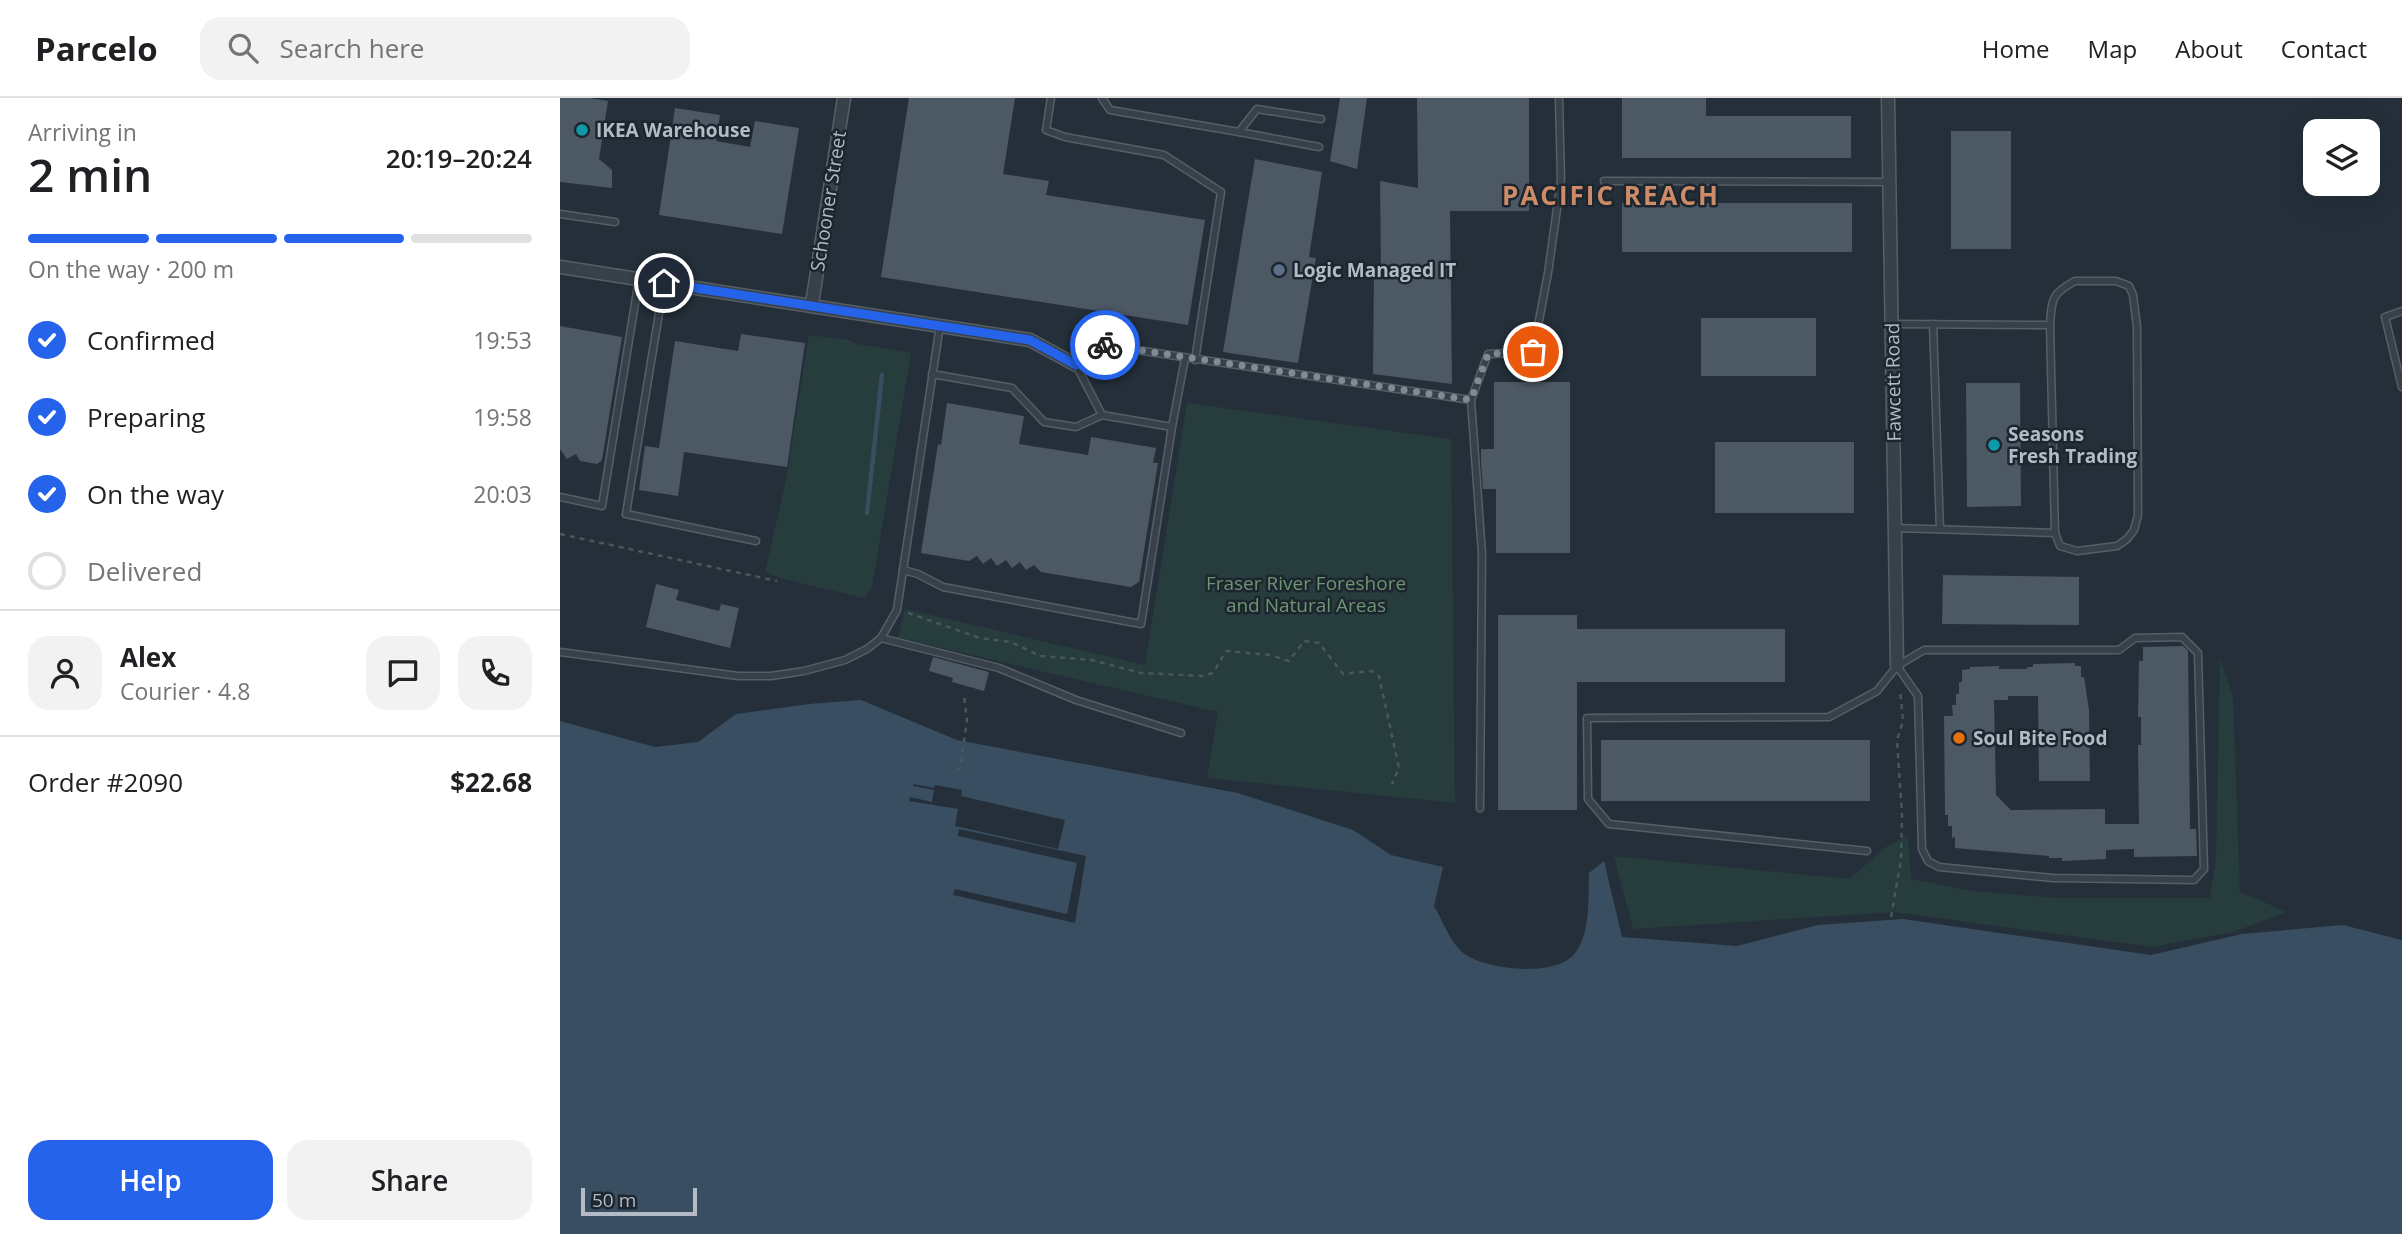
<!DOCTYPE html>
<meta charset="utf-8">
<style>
body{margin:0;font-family:"Open Sans",sans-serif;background:#f2f2f2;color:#202124;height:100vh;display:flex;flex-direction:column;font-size:26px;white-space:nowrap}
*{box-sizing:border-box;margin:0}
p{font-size:23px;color:#757577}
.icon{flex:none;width:38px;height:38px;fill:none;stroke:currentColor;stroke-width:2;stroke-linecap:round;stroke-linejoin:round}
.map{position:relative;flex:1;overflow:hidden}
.drawer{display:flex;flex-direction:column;background:#fff;width:560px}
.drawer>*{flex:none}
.buttons{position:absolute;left:1743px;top:21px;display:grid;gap:14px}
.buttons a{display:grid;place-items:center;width:77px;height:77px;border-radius:14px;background:#fff;box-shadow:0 7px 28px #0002;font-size:35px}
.scale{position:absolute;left:21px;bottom:18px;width:116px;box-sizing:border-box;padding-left:7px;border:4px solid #b3bcc6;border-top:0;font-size:19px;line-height:24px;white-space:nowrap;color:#b3bcc6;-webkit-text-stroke:5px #1d262f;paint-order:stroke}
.pin{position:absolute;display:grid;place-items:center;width:60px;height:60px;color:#fff;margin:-30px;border:4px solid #fff;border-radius:50%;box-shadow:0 2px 7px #0007}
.courier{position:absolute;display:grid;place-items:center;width:70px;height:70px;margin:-35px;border:5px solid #2563eb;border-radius:50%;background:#fff;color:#222;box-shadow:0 2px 9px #0007}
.overview em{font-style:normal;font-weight:600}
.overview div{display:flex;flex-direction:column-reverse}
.overview{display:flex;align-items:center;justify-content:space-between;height:119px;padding:0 28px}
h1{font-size:46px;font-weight:600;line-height:52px}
.bar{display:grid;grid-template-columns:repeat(4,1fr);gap:10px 7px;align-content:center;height:84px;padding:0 28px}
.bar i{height:9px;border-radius:5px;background:#e0e0e0}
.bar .active{background:#2563eb}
.bar p{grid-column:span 4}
.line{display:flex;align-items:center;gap:18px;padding:0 28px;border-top:2px solid #e0e0e0}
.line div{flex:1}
.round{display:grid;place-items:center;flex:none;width:74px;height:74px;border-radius:21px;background:#f2f2f2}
ol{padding:0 28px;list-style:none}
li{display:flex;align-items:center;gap:21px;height:77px}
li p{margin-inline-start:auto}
li .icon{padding:7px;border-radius:50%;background:#2563eb;color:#fff;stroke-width:4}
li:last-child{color:#757577}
li i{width:38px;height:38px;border:4px solid #e0e0e0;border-radius:50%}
.action{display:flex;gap:14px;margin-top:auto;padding:14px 28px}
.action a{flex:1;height:80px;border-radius:21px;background:#2563eb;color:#fff;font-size:28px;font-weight:600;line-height:80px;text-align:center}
.action a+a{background:#f2f2f2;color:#202124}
header{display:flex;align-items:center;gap:42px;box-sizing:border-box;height:98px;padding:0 35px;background:#fff;border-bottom:2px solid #e0e0e0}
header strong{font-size:33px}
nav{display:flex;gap:38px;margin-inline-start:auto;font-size:24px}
.search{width:490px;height:63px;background:#f2f2f2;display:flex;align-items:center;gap:18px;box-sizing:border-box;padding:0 24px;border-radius:21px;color:#757577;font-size:26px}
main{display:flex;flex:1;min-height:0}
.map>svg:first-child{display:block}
</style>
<header>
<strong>Parcelo</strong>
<div class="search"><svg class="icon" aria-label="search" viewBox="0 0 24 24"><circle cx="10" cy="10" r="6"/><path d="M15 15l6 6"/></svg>Search here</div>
<nav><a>Home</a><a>Map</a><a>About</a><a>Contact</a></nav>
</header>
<main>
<section class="drawer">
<div class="overview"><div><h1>2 min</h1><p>Arriving in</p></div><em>20:19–20:24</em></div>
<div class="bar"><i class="active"></i><i class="active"></i><i class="active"></i><i></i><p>On the way · 200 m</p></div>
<ol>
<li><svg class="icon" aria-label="check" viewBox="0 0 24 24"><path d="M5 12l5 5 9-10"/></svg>Confirmed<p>19:53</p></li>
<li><svg class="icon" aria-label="check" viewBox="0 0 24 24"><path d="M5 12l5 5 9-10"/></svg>Preparing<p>19:58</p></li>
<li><svg class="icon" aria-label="check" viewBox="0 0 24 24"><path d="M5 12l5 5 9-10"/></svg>On the way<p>20:03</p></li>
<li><i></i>Delivered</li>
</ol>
<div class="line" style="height:126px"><a class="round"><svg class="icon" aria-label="person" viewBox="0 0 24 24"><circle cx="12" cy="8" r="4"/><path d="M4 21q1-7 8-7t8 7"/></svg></a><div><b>Alex</b><p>Courier · 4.8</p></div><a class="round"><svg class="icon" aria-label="chat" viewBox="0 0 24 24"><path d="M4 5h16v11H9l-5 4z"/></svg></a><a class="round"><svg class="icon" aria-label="phone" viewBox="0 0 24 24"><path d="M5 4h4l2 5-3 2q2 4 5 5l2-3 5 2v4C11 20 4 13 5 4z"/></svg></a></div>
<div class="line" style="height:91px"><div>Order #2090</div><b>$22.68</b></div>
<div class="action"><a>Help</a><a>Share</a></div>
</section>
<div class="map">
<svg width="1842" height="1136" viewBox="0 0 1842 1136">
<rect width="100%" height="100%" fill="#242f3a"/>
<g fill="#273c3c">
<polygon points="249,237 290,242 297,246 351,255 312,490 304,500 223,481 205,474 226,382"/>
<polygon points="627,305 891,341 895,705 647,680 658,614 338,540 345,511 585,567"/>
<polygon points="1660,560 1673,599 1680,794 1727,814 1673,834 1592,849 1335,814 1073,831 1054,758 1289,781 1326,749 1348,737 1351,781 1411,793 1497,800 1650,800 1656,761"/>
</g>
<path fill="#3a4e62" d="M301,602L397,642L678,695L793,732L831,757L883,769L874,808C883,823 891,847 906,857C930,872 998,880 1016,854C1031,833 1028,799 1029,775L1044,763L1062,839L1177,848L1258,827L1343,821L1591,857L1682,836L1783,827L1842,842V1136H0V623L95,649L138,644L176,616L249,606Z"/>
<g fill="#242f3a">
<polygon points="353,686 374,690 375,687 402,692 401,698 505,722 498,751 395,728 398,711 349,703 350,699 372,704 374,692 353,688"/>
<polygon points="399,731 526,758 515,825 393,797 395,791 507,816 517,765 398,738"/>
</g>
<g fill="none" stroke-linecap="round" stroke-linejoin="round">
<polyline stroke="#3a4e62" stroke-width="4.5" points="307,415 322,277"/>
</g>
<g fill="#4d5865">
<polygon points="0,0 29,0 48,3 39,61 52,72 52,90 0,84"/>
<polygon points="349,0 455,0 443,76 489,83 486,97 645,122 628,227 321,179"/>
<polygon points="780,0 807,0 797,71 770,63"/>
<polygon points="857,0 969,0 969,113 890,113 892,286 813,276 814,171 821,170 820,83 858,90"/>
<polygon points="1062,0 1146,0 1146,18 1291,18 1291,60 1062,60"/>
<polygon points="115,10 160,17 156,43 190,49 195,23 239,30 222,136 99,117"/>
<rect x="1391" y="33" width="60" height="118"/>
<polygon points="695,61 762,74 749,159 756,160 738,265 663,254"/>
<rect x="1062" y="105" width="230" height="49"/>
<rect x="1141" y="220" width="115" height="58"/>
<polygon points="0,228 62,239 42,362 37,366 20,363 16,356 7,361 0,351"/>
<polygon points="181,236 245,245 227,369 124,354 118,398 79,392 85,348 99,350 115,243 178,253"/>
<polygon points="934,284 1010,284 1010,455 936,455 936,391 923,391 921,364 921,351 934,351"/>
<polygon points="1406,285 1460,285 1461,408 1407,409"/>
<polygon points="387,305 464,318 459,346 528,357 531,339 596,350 593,365 598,365 579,484 571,489 481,474 474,467 466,472 460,464 452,470 446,462 437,468 431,460 423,466 417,458 409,463 361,455 378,346 381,347"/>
<rect x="1155" y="344" width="139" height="71"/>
<polygon points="1383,477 1519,479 1519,527 1382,526"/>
<polygon points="96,486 119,492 116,502 159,513 161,506 179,510 170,550 86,529"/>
<polygon points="938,517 1017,517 1017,531 1225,531 1225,584 1017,584 1017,712 938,712"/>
<polygon points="1623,548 1628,553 1630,731 1636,731 1637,758 1574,759 1574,751 1546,752 1546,761 1502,763 1502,760 1489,760 1489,758 1395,750 1395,739 1392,740 1392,728 1388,728 1388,717 1385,717 1384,618 1393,618 1392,607 1396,607 1396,596 1399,596 1399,584 1402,584 1402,572 1410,571 1410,569 1439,568 1439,571 1467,571 1467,569 1473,569 1473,566 1515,565 1515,568 1521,568 1521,579 1524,579 1529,612 1530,683 1479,683 1478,598 1448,598 1448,602 1434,602 1436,697 1451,712 1545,711 1545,726 1579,726 1578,647 1581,647 1581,619 1578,619 1579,563 1583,563 1583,549"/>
<polygon points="373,559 429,574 424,593 392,584 393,580 369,573"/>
<rect x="1041" y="642" width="269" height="61"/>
</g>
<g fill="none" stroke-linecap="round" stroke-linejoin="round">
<defs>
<g id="lane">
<polyline points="491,0 486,32 505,39 604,57 661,94 635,262"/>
<polyline points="542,0 550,12 679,34 697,11 761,21"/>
<polyline points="679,34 759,49"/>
<polyline points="1044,83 1330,84"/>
<polyline points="0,116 55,124"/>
<path d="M1515,183H1556L1569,188L1573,197L1577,229L1578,417L1574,432L1567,441L1557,448L1517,453L1500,448L1495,435L1490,227C1492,201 1491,196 1515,183Z"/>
<polyline points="104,185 66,416 196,443"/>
<polyline points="1842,213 1825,219 1842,289"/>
<polyline points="1332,226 1490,227"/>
<polyline points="1373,226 1380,431"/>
<polyline points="372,276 452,290 484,324 516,329 542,317 612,329 625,260"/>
<polyline points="911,302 928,256 973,254 988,175 1001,82 999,0"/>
<polyline points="542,317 516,267 543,247 911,302 922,456 920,710"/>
<polyline points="0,399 42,408 79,181"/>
<polyline points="1336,430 1495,435"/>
<polyline points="343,472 358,476 383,489 581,526 612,329"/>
<polyline points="321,540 439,570 516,602 621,635"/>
<polyline points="0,554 178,578 211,578 244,573 285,562 307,551 321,540 337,512 380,227"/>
<polyline points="1307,753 1049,726 1028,701 1027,620 1269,619 1317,593 1337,568 1364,552 1559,552 1575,540 1622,539 1638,555 1644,771 1634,782 1493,780 1379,769 1368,763 1362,751 1358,598 1337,568"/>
</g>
<g id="street">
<polyline points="1328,0 1337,568"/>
<polyline points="0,169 470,242 516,267"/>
<polyline points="252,206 284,0"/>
</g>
</defs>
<use href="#lane" stroke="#565f68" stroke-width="9"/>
<use href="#street" stroke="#565f68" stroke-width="15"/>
<g stroke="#46595a" stroke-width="2.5" stroke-dasharray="5 5" stroke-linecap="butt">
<polyline points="0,436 217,483"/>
<polyline points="348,515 420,540 451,544 480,558 532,562 581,575 642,578 653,575 666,553 710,557 729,563 744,543 759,545 783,576 812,573 819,578 839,670 832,686"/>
<polyline points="397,670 400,671 407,622 404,598"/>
<polyline points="1331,819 1341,762 1342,716 1337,642 1343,623 1340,592"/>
</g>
<use href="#lane" stroke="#38414a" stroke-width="6"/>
<use href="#street" stroke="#38414a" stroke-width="12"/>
</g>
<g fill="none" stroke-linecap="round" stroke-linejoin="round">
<polyline stroke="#818b95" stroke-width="7" stroke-dasharray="0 12.6" points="545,247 911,302 928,256 973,254"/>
<polyline stroke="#2563eb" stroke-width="9" points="104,185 470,242 516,267 545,247"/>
</g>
<g fill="#0f9aa8" stroke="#1d262f" stroke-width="2.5">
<circle cx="22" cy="32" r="7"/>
<circle cx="1434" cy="347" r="7"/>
</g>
<circle fill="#5c6f8a" stroke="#1d262f" stroke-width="2.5" cx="719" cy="172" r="7"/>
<circle fill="#e8710a" stroke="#1d262f" stroke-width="2.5" cx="1399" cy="640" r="7"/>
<g text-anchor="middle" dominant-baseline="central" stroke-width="5" stroke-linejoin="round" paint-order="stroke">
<g font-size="19" font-weight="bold" fill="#b3bcc6" stroke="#1d262f" text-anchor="start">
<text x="36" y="32">IKEA Warehouse</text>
<text x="733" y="172">Logic Managed IT</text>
<text x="1448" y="336">Seasons<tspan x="1448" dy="22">Fresh Trading</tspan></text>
<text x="1413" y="640">Soul Bite Food</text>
</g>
<g font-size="19" fill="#b3bcc6" stroke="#1d262f">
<text transform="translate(268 103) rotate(-81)">Schooner Street</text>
<text transform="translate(1333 284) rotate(-91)">Fawcett Road</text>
</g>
<g font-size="19" fill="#6c9572" stroke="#1d262f">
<text x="746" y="485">Fraser River Foreshore<tspan x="746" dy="22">and Natural Areas</tspan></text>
</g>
<g font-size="26" font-weight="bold" letter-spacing="2" fill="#cd8c67" stroke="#1d262f">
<text x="1051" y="97">PACIFIC REACH</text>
</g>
</g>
</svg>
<div class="buttons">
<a><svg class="icon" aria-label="layers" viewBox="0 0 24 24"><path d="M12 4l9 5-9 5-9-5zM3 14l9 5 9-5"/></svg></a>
</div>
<div class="scale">50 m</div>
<div class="pin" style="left:973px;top:254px;background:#ea580c"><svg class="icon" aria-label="bag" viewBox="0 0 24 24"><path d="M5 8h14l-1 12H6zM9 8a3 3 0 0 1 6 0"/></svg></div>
<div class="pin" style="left:104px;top:185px;background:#1f2937"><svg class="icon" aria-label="home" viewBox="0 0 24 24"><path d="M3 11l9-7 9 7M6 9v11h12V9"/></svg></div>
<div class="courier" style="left:545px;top:247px"><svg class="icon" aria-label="bike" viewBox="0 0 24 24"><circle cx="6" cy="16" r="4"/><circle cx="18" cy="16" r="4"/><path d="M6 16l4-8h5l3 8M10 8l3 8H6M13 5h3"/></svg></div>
</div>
</main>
